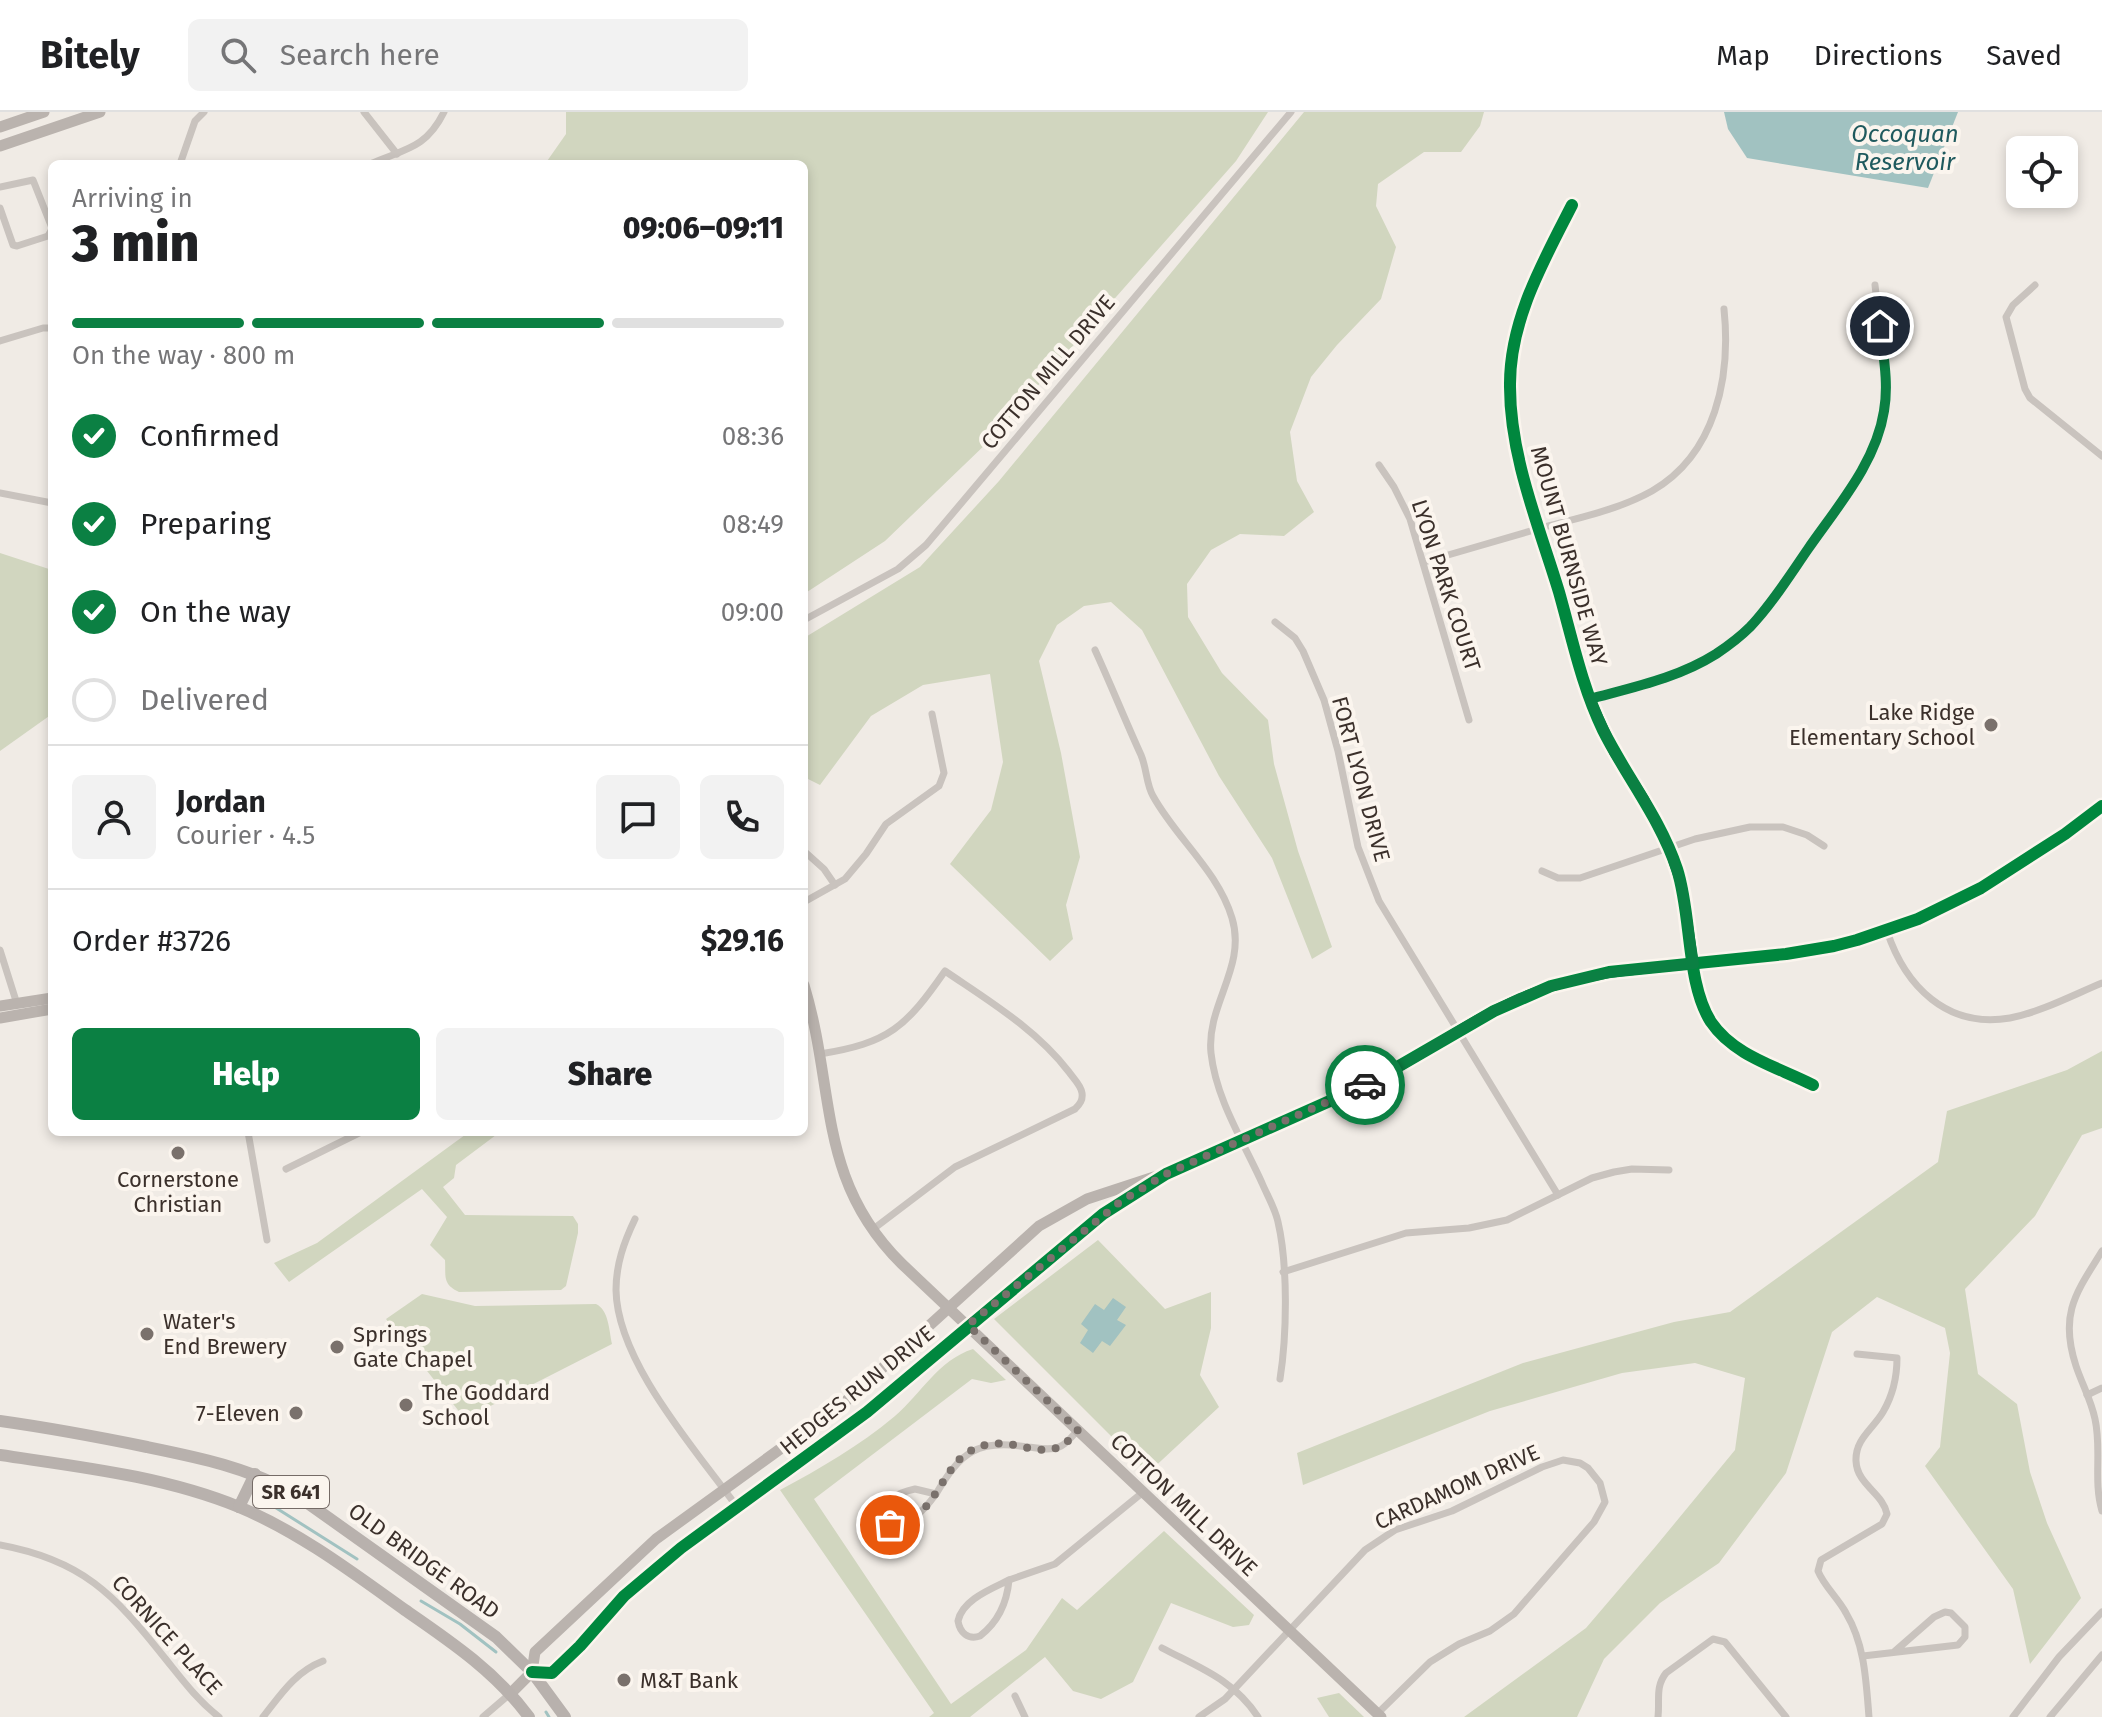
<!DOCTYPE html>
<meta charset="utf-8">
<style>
body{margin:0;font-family:"Fira Sans",sans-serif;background:#f2f2f2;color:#202124;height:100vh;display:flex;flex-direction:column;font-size:30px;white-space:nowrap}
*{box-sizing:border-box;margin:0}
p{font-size:26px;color:#757577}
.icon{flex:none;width:44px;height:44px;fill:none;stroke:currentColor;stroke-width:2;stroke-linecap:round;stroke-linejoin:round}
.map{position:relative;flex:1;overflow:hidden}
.panel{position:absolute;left:48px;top:48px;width:760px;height:976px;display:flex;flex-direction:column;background:#fff;border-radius:12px;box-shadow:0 4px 12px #0003}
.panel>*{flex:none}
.controls{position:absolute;left:2006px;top:24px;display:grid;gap:16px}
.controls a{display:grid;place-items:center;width:72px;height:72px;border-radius:12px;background:#fff;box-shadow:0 4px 12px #0003;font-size:40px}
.pin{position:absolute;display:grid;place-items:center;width:68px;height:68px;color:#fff;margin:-34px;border:4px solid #fff;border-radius:50%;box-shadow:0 2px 8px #0007}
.courier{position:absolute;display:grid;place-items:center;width:80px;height:80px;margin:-40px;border:6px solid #0b8043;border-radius:50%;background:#fff;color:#222;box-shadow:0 2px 10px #0007}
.headline em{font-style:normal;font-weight:800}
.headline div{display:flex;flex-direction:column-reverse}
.headline{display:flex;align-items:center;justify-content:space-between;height:136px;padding:0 24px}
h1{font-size:52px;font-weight:800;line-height:60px}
.bar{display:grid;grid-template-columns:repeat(4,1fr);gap:12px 8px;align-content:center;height:96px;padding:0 24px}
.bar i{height:10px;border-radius:6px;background:#e0e0e0}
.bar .selected{background:#0b8043}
.bar p{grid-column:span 4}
.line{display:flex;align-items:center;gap:20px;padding:0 24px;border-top:2px solid #e0e0e0}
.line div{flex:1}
.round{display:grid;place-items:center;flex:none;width:84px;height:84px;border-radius:12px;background:#f2f2f2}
ol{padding:0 24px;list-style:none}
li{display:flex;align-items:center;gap:24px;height:88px}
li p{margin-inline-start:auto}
li .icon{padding:8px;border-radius:50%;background:#0b8043;color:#fff;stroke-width:4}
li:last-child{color:#757577}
li i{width:44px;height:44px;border:4px solid #e0e0e0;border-radius:50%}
.cta{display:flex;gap:16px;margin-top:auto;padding:16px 24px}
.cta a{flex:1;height:92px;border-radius:12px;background:#0b8043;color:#fff;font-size:32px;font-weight:800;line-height:92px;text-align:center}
.cta a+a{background:#f2f2f2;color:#202124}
header{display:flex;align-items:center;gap:48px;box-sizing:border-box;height:112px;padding:0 40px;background:#fff;border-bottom:2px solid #e0e0e0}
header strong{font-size:38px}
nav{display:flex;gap:44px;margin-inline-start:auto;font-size:28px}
.search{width:560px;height:72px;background:#f2f2f2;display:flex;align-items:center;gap:20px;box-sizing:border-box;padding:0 28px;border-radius:12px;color:#757577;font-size:30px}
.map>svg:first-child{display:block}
</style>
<header>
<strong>Bitely</strong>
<div class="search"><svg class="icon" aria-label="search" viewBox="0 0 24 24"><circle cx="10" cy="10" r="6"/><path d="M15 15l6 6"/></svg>Search here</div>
<nav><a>Map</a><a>Directions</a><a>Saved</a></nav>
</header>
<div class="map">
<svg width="2102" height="1605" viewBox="0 0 2102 1605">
<rect width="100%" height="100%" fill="#f0ebe5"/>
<g fill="#d1d6bf">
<polygon points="566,0 1268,0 1236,49 989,329 885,429 804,482 804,52 545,52 566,22"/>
<polygon points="1304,0 1484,0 1480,14 1461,40 1424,40 1378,72 1376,94 1396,135 1381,187 1337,233 1311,265 1290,320 1297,369 1314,400 1284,424 1240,422 1211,438 1187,472 1188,505 1222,561 1268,608 1274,652 1298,739 1332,835 1312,847 1272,746 1219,664 1142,518 1111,490 1084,494 1057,513 1039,549 1061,641 1080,745 1066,793 1073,827 1050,849 950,752 991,698 1003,650 990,562 923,573 871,604 820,673 804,665 804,526 920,455 999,369"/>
<polygon points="0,441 52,458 52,602 0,639"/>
<polygon points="2102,939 2102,1016 2082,1023 2035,1104 1965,1177 1978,1262 2017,1292 2030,1360 2047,1411 2081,1486 2030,1552 2013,1477 1925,1354 1940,1335 1950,1241 1945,1216 1877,1185 1832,1220 1786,1361 1719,1451 1660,1491 1604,1547 1577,1605 1464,1605 1586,1516 1656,1434 1735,1338 1745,1266 1695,1251 1622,1261 1490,1299 1303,1373 1297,1341 1523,1251 1674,1210 1730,1200 1938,1050 1947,999 2067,958"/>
<path d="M469,1020H500L456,1053L454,1066L443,1075L465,1103L573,1104L578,1112V1121L566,1174L561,1178L459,1180C442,1172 446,1164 445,1148L430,1133L447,1105L422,1077L289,1170L274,1151L317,1131Z"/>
<polygon points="1098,1128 1165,1197 1211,1180 1211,1216 1200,1263 1219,1295 1148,1361 994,1207"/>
<path d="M422,1182L475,1194L596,1192C609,1198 609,1219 612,1232L465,1307L386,1207Z"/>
<path d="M973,1237L1006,1268L991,1271L972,1267L814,1387L951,1592L1026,1538L1062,1486L1077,1498L1164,1419L1254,1503L1249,1513L1233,1515L1171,1491L1133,1570L1101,1587L1073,1579L1045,1545L970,1605H929L934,1601L780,1378C821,1356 859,1334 895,1304C921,1282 938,1248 973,1237Z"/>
<polygon points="1339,1581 1364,1605 1329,1605 1317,1586"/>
</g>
<g fill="#a1c2c1">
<polygon points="1724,0 1958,0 1928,76 1747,46 1728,17"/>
<polygon points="1113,1186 1126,1195 1117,1208 1126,1213 1110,1234 1102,1229 1093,1241 1080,1231 1088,1218 1081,1212 1095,1192 1104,1198"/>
</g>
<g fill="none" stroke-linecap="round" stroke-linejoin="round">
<g stroke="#a1c2c1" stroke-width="3">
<polyline points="273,1394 357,1447"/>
<polyline points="421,1489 460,1512 496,1540"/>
<polyline points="546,1600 549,1605"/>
</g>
<g stroke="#c9c3be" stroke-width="7">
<polyline points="364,0 397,42"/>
<polyline points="180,52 195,9 204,0"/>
<path d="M370,52C404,37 426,37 444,0"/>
<polyline points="0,75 33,68 52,116"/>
<path d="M1572,93C1543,150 1509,209 1510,275C1510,345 1539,414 1559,480C1572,526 1582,575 1603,618C1627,666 1660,706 1677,757C1692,803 1686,871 1711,910C1734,944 1778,955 1813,973"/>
<polyline points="0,96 13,133 17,134 48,124 52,117"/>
<polyline points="2035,173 2013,193 2006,205 2025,277 2030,286 2102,344"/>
<polyline points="0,229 43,216 52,216"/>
<polyline points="1379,353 1394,375 1410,407 1469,608"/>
<polyline points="0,381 52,391"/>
<path d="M1424,450C1463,439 1502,427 1541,416C1578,406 1618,398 1652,379C1716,342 1731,265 1724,197"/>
<polyline points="804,508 898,457 926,433 1291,0"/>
<polyline points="1275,510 1295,526 1303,539 1324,588 1338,639 1358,735 1379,789 1558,1083"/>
<path d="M1095,538C1111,573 1125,608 1141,643C1147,657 1146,672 1153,684C1176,726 1218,759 1232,806C1247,855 1206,893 1211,941C1216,987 1243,1029 1262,1071C1267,1083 1275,1096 1278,1110C1288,1153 1287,1223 1280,1267"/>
<path d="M1590,587C1634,575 1677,566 1716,542C1728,534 1739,525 1749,516C1771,495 1787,467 1804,443C1834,399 1874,354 1884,300C1891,260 1879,213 1875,173"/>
<polyline points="804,739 824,757 835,773"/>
<polyline points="1542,759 1558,766 1580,766 1695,727 1750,715 1783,715 1807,723 1824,734"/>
<polyline points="804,790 845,767 866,742 886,712 939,674 944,661 932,602"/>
<path d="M1887,819C1905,874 1947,917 2010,906C2041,900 2073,883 2102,871"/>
<polyline points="0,838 17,892"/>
<path d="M820,942C889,931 906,915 945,859C989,889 1036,917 1069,960C1073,966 1081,973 1082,981C1083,988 1080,992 1075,997L955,1055L872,1118"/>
<polyline points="248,1020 267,1128"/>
<polyline points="286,1057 361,1020"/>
<path d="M635,1107C624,1130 616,1152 616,1178C617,1250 696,1338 737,1395"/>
<path d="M2102,1139C2076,1181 2059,1202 2076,1254C2082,1272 2091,1288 2095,1307C2102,1338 2093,1368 2102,1399"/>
<polyline points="1283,1160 1406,1121 1469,1116 1507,1108 1592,1066 1614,1060 1632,1057 1669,1058"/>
<path d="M1857,1242L1897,1246C1897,1266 1893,1283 1883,1300C1873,1317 1855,1327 1856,1349C1857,1373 1883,1381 1887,1402L1882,1412L1821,1448L1818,1459C1824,1474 1838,1486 1846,1501C1865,1533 1866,1569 1869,1605"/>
<polyline points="2087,1283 2102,1276"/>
<path d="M915,1377L936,1382C925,1397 906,1420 886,1411L882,1402C885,1387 901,1380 915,1377Z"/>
<path d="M936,1382C961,1339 978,1327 1028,1335C1038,1336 1049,1339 1059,1335C1067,1332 1072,1324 1078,1318"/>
<path d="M0,1433C82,1448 114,1482 164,1545C181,1566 197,1588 219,1605"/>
<path d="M1009,1468C1007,1491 998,1510 980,1524C968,1528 960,1521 958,1509C962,1488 991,1477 1009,1468Z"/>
<polyline points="1009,1468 1055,1452 1142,1381"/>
<path d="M1162,1536C1200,1556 1234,1568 1258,1605"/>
<polyline points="1863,1544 1958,1533 1965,1525 1965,1515 1951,1501 1945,1500 1934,1505 1894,1540"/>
<polyline points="1015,1584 1025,1605"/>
<path d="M263,1605C281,1582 295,1560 323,1549"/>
<polyline points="483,1605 511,1581"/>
<polyline points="1199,1605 1225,1587 1365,1438 1395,1418 1452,1399 1542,1355 1563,1348 1580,1351 1588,1356 1600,1371 1605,1390 1594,1410 1514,1502 1490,1519 1459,1532 1430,1550 1377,1602"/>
<path d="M1658,1605C1660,1588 1655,1575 1666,1561L1713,1527L1725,1530L1786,1605"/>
<polyline points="2013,1605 2059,1545 2102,1500"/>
<polyline points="2050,1605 2102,1543"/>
</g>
<g stroke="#bab3ae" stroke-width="11">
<polyline points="0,15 44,0"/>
<polyline points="0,34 100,0"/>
<path d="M804,873C836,978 816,1067 902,1152L1381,1605"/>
<polyline points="0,894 52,886"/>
<polyline points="0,906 52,897"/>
<polyline points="532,1560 552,1561 580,1534 624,1484 681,1436 867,1300 1103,1102 1166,1062 1368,972 1494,899 1551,874 1609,860 1786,842 1834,834 1857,828 1918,807 1981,776 2065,722 2102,694"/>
<polyline points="511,1581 532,1560 535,1540 656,1427 845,1290 1039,1114 1087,1087 1154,1065"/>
</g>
<g stroke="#b8b1ad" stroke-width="12">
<path d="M0,1309C50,1316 98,1325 147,1335C201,1346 246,1355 295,1382L496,1525L532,1560L565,1605"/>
<path d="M0,1343C80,1355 163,1364 239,1395C299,1420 352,1460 405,1498C450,1529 496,1560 529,1605"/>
<polyline points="239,1395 255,1362"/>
</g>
<defs>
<g id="cycleway">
<path d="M1572,93C1543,150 1509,209 1510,275C1510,345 1539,414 1559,480C1572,526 1582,575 1603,618C1627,666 1660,706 1677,757C1692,803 1686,871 1711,910C1734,944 1778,955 1813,973"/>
<polyline points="532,1560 552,1561 580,1534 624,1484 681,1436 867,1300 1103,1102 1166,1062 1368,972 1494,899 1551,874 1609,860 1786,842 1834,834 1857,828 1918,807 1981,776 2065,722 2102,694"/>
</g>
</defs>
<use href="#cycleway" stroke="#fbf5ee" stroke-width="17"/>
<use href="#cycleway" stroke="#00873e" stroke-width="12"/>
</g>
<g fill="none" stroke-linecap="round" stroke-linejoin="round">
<path stroke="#7a716c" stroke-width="8" stroke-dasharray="0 14.4" d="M890,1413C924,1420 942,1361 963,1344C1001,1315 1031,1347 1059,1335C1067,1332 1072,1324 1078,1318L968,1213L1120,1090L1166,1062L1365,973"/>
<path stroke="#0b8043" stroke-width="10" d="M1365,973C1418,947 1466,910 1520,886C1576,862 1634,857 1694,852L1682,775L1669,736L1644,687L1614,640L1590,587C1634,575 1678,566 1716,542C1728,534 1740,525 1750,515C1772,492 1790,463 1808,437C1837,395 1876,351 1884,299C1889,271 1883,242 1880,214"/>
</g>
<g fill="#7a716c" stroke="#fbf5ee" stroke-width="3">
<circle cx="1991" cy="613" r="8"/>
<circle cx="178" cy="1041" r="8"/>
<circle cx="147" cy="1222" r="8"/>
<circle cx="337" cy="1235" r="8"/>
<circle cx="406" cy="1293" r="8"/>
<circle cx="296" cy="1301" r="8"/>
<circle cx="624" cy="1568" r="8"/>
</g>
<g text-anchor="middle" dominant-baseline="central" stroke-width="8" stroke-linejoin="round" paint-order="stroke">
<rect fill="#fbf5ee" stroke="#756b66" stroke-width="2" x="253" y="1364" width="76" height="32" rx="6"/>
<g font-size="20" font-weight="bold" fill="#3b302b">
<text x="291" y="1380">SR 641</text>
</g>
<g font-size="22" fill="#3b302b" stroke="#fbf5ee">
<text transform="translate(1048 260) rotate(-50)">COTTON MILL DRIVE</text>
<text transform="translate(1569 444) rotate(74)">MOUNT BURNSIDE WAY</text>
<text transform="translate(1446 473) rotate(72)">LYON PARK COURT</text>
<text transform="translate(1361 667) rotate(75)">FORT LYON DRIVE</text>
<text transform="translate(857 1278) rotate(-39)">HEDGES RUN DRIVE</text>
<text transform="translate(1457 1375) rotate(-24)">CARDAMOM DRIVE</text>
<text transform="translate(1184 1393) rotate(44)">COTTON MILL DRIVE</text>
<text transform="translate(424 1449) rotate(36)">OLD BRIDGE ROAD</text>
<text transform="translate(167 1523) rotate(48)">CORNICE PLACE</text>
</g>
<g font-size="22" fill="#3b302b" stroke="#fbf5ee" text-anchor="start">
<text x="1975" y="600" text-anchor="end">Lake Ridge<tspan x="1975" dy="25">Elementary School</tspan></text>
<text x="178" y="1067" text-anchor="middle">Cornerstone<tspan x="178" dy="25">Christian</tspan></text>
<text x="163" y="1209">Water's<tspan x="163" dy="25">End Brewery</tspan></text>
<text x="353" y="1222">Springs<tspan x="353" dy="25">Gate Chapel</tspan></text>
<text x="422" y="1280">The Goddard<tspan x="422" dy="25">School</tspan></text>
<text x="280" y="1301" text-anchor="end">7-Eleven</text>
<text x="640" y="1568">M&amp;T Bank</text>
</g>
<g font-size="24" font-style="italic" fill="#1f5a5e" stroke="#fbf5ee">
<text x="1905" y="22">Occoquan<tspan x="1905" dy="28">Reservoir</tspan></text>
</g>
</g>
</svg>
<div class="controls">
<a><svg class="icon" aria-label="locate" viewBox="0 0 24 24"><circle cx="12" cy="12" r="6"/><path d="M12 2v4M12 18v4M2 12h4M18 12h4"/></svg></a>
</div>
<div class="pin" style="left:890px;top:1413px;background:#ea580c"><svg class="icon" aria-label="bag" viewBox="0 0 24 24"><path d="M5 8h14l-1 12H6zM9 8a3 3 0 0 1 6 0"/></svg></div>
<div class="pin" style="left:1880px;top:214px;background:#1f2937"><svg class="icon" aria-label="home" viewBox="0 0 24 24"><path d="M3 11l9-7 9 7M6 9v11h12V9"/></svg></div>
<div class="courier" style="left:1365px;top:973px"><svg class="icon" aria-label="car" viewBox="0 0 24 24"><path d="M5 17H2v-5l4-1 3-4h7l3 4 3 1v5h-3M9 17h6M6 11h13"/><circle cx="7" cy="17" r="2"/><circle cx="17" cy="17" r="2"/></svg></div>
<section class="panel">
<div class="headline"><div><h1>3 min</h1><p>Arriving in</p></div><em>09:06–09:11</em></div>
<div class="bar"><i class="selected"></i><i class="selected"></i><i class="selected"></i><i></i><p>On the way · 800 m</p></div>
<ol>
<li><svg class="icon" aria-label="check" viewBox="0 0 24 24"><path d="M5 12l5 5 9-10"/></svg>Confirmed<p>08:36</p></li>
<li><svg class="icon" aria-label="check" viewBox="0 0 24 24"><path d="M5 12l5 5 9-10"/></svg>Preparing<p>08:49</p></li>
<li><svg class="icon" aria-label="check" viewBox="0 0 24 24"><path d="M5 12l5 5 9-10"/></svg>On the way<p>09:00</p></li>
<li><i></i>Delivered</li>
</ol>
<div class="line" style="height:144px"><a class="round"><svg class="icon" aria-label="person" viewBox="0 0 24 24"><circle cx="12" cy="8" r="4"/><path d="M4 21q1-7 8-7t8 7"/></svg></a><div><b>Jordan</b><p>Courier · 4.5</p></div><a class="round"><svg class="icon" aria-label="chat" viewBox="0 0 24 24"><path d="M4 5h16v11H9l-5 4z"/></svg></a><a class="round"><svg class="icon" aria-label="phone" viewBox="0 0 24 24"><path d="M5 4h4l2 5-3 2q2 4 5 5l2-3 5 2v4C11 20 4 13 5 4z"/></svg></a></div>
<div class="line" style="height:104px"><div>Order #3726</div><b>$29.16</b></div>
<div class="cta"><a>Help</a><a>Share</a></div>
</section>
</div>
